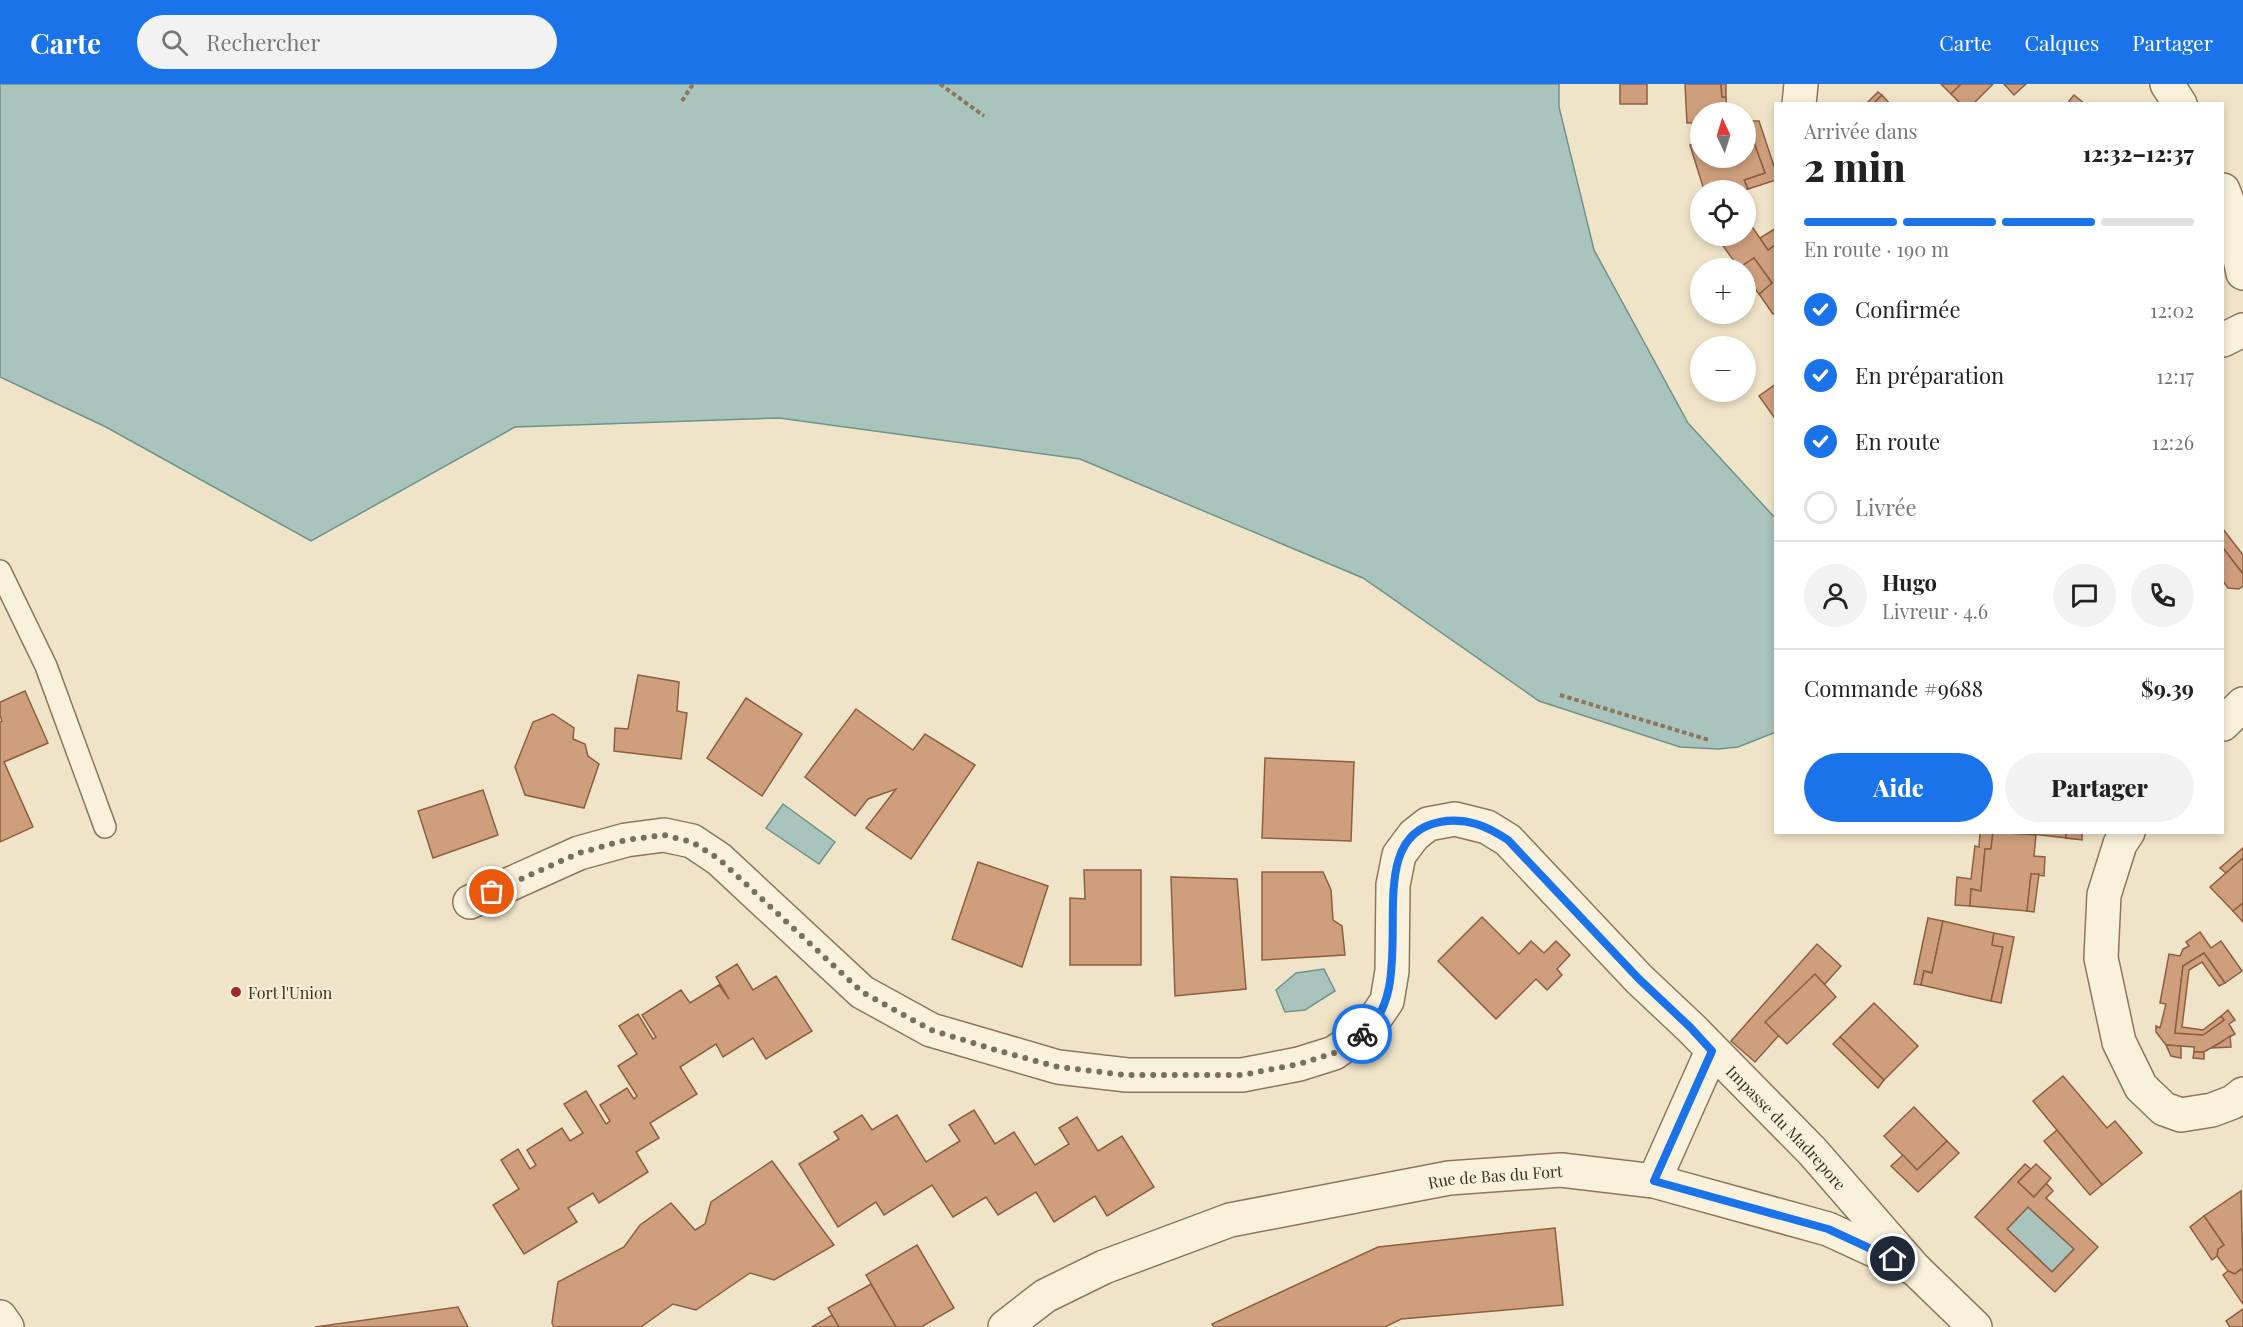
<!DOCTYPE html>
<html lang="fr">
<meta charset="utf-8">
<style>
body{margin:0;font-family:"Playfair Display",serif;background:#f2f2f2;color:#222;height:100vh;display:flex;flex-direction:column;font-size:22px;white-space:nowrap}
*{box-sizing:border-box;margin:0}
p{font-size:20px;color:#767676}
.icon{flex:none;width:33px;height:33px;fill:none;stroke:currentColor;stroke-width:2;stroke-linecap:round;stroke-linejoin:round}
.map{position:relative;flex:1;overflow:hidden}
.panel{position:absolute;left:1774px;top:18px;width:450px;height:732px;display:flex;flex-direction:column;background:#fff;border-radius:0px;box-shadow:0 3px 9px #0003}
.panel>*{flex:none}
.needle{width:39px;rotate:356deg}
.fabs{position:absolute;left:1690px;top:18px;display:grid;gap:12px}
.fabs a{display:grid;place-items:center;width:66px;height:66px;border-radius:50%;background:#fff;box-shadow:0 3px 9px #0003;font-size:30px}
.pin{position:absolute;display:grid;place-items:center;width:51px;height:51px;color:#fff;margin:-26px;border:3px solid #fff;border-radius:50%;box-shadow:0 2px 6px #0007}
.courier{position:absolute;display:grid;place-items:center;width:60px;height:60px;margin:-30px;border:4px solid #1a73e8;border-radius:50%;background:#fff;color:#222;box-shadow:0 2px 8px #0007}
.headline em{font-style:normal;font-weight:800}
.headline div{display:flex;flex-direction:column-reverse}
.headline{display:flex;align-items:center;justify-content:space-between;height:102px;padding:0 30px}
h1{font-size:39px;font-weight:800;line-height:45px}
.bar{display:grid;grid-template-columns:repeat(4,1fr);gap:9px 6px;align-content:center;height:72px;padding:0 30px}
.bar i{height:8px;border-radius:4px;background:#e0e0e0}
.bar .current{background:#1a73e8}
.bar p{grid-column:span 4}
.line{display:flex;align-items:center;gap:15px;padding:0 30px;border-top:2px solid #e0e0e0}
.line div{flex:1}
.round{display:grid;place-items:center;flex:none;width:63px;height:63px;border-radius:32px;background:#f2f2f2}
ol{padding:0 30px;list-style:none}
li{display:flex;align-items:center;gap:18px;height:66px}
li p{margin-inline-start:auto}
li .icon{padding:6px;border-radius:50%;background:#1a73e8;color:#fff;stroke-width:4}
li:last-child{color:#767676}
li i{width:33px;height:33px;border:3px solid #e0e0e0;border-radius:50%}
.cta{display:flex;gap:12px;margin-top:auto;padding:12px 30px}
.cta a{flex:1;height:69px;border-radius:36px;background:#1a73e8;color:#fff;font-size:24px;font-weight:800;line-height:69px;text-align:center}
.cta a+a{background:#f2f2f2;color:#222}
header{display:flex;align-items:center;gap:36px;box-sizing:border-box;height:84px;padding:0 30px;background:#1a73e8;color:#fff}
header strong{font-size:28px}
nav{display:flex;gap:33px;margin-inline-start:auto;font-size:21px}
.search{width:420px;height:54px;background:#f2f2f2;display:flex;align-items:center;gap:15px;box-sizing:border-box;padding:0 21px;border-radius:33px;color:#767676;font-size:22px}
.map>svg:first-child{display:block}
</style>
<header>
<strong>Carte</strong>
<div class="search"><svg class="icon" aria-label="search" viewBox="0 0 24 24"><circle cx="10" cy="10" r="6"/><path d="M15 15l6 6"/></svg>Rechercher</div>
<nav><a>Carte</a><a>Calques</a><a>Partager</a></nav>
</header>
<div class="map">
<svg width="2243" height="1243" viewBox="0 0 2243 1243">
<rect width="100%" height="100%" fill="#f0e4c8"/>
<g fill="#a9c4bc" stroke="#6f938a" stroke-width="1.5">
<polygon points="0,0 1559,0 1559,23 1594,166 1688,339 1776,435 1776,648 1738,663 1718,665 1680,663 1539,617 1363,494 1080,375 779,334 515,343 311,457 106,343 0,293"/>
<polygon points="783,720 835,758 819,780 766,744"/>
<polygon points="1324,885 1335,907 1305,926 1285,928 1276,906 1296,889"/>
<polygon points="2028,1123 2074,1165 2052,1188 2007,1145"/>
</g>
<g fill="#cf9f7d" stroke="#8d5f41" stroke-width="1.5" fill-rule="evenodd">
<rect x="1620" y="0" width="27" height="20"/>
<polygon points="1685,0 1721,0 1722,13 1726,13 1727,28 1701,28 1701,39 1687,39"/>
<polygon points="1721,0 1726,0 1726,13 1722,13"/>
<polygon points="1941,0 1961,0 1951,10"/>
<polygon points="1961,0 1993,0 1973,20 1961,20 1951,10"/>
<polygon points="2004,0 2026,0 2014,11"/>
<polygon points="1878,8 1882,11 1873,20 1867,19"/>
<polygon points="1882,11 1890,20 1873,20"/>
<polygon points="2074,11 2085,20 2071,20 2069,17"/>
<polygon points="1746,37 1759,37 1776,88 1776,96 1748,105 1744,96 1765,89 1753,56 1746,58"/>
<polygon points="1753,56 1765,89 1744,96 1748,105 1744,106 1704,106 1690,61 1701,58 1701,74 1746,74 1746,58"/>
<polygon points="1746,134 1768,166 1776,160 1776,228 1773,230 1759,210 1772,199 1754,174 1739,184 1716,152 1746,152"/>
<polygon points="1776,144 1776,160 1768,166 1760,154"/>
<polygon points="1754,174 1772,199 1759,210 1746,193 1746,184 1739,184"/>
<polygon points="1776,300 1776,336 1759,312"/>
<polygon points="2223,445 2243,471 2243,490 2223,464"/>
<polygon points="2223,464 2243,490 2243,502 2239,505 2228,504 2223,497"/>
<polygon points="638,591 679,598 677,627 687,629 681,675 614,667 615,644 628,645"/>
<polygon points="25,607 48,659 4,678 33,743 0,758 0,638 2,637 0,631 0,618"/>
<polygon points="746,614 802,650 762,712 707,674"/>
<polygon points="856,625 913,666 925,650 975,681 911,775 866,744 896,705 868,715 855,732 805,693"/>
<polygon points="553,630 574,644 573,655 585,660 588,672 599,680 584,724 525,711 515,683 533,638"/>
<polygon points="1265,674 1354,678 1351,757 1262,754"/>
<polygon points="483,706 498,751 433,774 418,727"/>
<polygon points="1980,748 1993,748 1991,765 1985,765 1981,807 1971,805 1970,822 1955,821 1957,793 1971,795 1975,762 1979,763"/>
<polygon points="1993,748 2036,751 2034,772 2045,773 2044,792 2031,790 2027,827 1970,822 1971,805 1981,807 1985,765 1991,765"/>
<polygon points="2016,748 2066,748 2066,754"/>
<polygon points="2066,748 2082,748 2082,756 2066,754"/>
<polygon points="2243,764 2243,774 2226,789 2220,784"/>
<polygon points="2243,774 2243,819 2233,827 2210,803"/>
<polygon points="978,778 1048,802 1022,883 952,855"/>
<polygon points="1084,786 1141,786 1141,881 1070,881 1070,814 1085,815"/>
<polygon points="1262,788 1323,788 1331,806 1333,836 1342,842 1345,871 1262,876"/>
<polygon points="2031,790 2039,790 2034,828 2027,827"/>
<polygon points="1171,793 1237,795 1246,905 1175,912"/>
<polygon points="2243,819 2243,838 2233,827"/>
<polygon points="1482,833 1519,870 1531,857 1544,869 1556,857 1570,871 1557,885 1562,891 1547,906 1536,895 1496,935 1438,877"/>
<polygon points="1928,834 1943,837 1932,889 1924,887 1921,901 1914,900"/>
<polygon points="1943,837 1994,849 1992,861 2003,863 1991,917 1921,901 1924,887 1932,889"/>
<polygon points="2200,848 2211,864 2221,857 2242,887 2225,899 2204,869 2183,882 2175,949 2203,951 2224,936 2221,932 2228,926 2235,936 2229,940 2235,950 2204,968 2194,968 2194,963 2166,961 2156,948 2156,942 2160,944 2166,920 2160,919 2169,870 2180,872 2183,865 2189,862 2186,858"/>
<polygon points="1994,849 2014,853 2001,919 1991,917 2003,863 1992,861"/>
<polygon points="1817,860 1841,882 1755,978 1731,957"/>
<polygon points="2204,869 2225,899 2219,902 2202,878 2189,886 2182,943 2203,946 2221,932 2224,936 2203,951 2175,949 2183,882"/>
<polygon points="737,880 753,906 776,892 812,947 766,975 753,954 723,973 716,960 680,983 697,1010 650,1039 659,1054 636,1068 648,1088 599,1119 593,1109 568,1124 577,1138 524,1170 493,1121 519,1105 501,1076 518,1065 530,1085 536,1081 527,1066 562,1044 570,1057 583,1049 564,1020 586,1007 606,1040 610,1037 600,1021 627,1004 634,1015 637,1012 618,982 637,970 619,942 638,930 653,955 656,953 642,931 681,906 690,919 719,901 729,915 716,893"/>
<polygon points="1815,890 1836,913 1787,960 1765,938"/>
<polygon points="1874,919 1918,962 1884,996 1840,953"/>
<polygon points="2230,952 2231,963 2211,964 2220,959"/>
<polygon points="1840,953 1884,996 1878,1004 1833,960"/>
<polygon points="2166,961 2181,962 2181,974 2171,972"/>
<polygon points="2194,968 2204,968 2204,975 2193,974"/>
<polygon points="2063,992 2107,1044 2115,1037 2142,1069 2102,1101 2033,1017"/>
<polygon points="1914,1023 1947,1057 1917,1086 1884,1052"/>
<polygon points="974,1026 995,1060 1014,1048 1035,1081 1069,1060 1059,1044 1077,1033 1098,1067 1122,1052 1154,1103 1107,1132 1095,1112 1054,1138 1036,1108 998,1131 986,1113 953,1133 932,1101 884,1131 876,1118 838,1143 799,1080 839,1055 834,1048 862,1031 872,1046 897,1031 926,1078 960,1057 949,1041"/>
<polygon points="2057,1046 2102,1101 2090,1111 2044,1057"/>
<polygon points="1947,1057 1959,1069 1918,1108 1891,1082 1903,1071 1917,1086"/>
<polygon points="772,1077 834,1161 774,1196 750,1189 696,1226 673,1220 641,1243 554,1243 552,1239 558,1198 624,1163 640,1141 671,1119 695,1146 705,1140 711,1118"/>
<path d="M2025,1080L2031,1085L2018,1098L2034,1113L2046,1099L2053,1107L2046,1114L2098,1163L2055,1208L1975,1133ZM2028,1123L2074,1165L2052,1188L2007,1145Z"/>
<polygon points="2036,1080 2051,1094 2034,1113 2018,1098"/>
<polygon points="2241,1107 2243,1188 2241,1185 2235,1190 2228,1187 2217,1172 2218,1165 2224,1161 2204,1132"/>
<polygon points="2204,1132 2224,1161 2218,1165 2217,1172 2212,1176 2190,1143"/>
<polygon points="1555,1144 1563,1221 1401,1235 1385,1243 1214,1243 1212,1240 1378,1163"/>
<polygon points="917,1161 954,1224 921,1243 896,1243 866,1191"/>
<polygon points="2241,1185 2243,1188 2243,1220 2223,1191 2228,1187 2235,1190"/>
<polygon points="871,1200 896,1243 839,1243 828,1224"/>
<polygon points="458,1223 468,1243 315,1243"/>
<polygon points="2243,1225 2243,1243 2230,1243 2226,1237"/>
<polygon points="832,1231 839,1243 812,1243"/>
</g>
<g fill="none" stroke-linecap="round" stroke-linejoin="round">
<defs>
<polyline id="lane" points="0,487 46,582 105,743"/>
<g id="street">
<polyline points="2167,0 2180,20"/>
<polyline points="1799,20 1801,0"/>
<polyline points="2223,106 2228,119 2243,189"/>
<polyline points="2223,256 2243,246"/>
<polyline points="2223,640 2243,620"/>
<polyline points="2128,748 2120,760 2104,811 2101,874 2119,958 2141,1003 2164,1025 2181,1031 2212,1026 2233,1018 2243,1010"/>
<path id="s1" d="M470,818L579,769L626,756L664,751L692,757L719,775L862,908L931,946L1058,983L1127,991H1242L1299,980L1334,969L1368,945L1387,917L1392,887L1393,801L1399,771L1414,751L1428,740L1455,735L1487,743L1508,756L1639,895L1690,943L1812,1067L1915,1185"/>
<polyline points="1654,1097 1712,967"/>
<polyline points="0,1233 7,1243"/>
<path id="s2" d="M1005,1243L1045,1212L1104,1183L1230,1136L1449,1094L1561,1086L1654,1097L1828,1145L1915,1185L1975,1243"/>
</g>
</defs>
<use href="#lane" stroke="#8d765c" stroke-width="24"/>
<use href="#street" stroke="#8d765c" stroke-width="36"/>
<g stroke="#8d765c" stroke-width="4" stroke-dasharray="4.5 3" stroke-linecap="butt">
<polyline points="940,0 984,32"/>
<polyline points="682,17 693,0"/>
<polyline points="1560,611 1709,656"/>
</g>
<use href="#lane" stroke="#faf1dc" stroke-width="21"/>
<use href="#street" stroke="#faf1dc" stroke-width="33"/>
</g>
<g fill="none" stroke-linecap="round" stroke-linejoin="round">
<polyline stroke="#7c6e5b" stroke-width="6" stroke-dasharray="0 10.8" points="492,808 579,769 626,756 664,751 692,758 719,775 862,908 931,946 996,966 1058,983 1126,991 1242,991 1299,980 1334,969 1362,950"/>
<path stroke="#1a73e8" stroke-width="8" d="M1362,950C1428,904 1352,754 1440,738C1466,733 1487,742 1508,756L1639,895L1690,943L1712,967L1654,1097L1828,1145L1893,1175"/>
</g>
<circle fill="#9e2a2b" stroke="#f7eed8" stroke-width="2" cx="236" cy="908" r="6"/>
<g text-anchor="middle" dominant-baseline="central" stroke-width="4.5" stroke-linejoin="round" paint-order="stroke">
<g font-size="16" fill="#3d2e20" stroke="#f7eed8" text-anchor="start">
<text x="248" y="908">Fort l'Union</text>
</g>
<g font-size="16" fill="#3d2e20" stroke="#f7eed8">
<text stroke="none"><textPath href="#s1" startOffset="1704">Impasse du Madrepore</textPath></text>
<text stroke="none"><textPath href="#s2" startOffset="520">Rue de Bas du Fort</textPath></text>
</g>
</g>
</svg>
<div class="fabs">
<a><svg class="needle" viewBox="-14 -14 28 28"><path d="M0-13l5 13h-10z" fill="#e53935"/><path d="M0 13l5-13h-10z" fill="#767676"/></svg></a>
<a><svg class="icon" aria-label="locate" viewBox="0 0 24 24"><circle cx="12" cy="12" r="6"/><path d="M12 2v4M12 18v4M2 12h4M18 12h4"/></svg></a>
<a>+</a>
<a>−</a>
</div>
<div class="pin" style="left:492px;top:808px;background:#ea580c"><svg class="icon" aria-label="bag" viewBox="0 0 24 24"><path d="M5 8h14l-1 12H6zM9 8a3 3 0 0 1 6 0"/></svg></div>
<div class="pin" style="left:1893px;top:1175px;background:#1f2937"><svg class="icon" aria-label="home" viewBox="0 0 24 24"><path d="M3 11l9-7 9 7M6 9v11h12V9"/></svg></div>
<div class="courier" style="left:1362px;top:950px"><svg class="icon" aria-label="bike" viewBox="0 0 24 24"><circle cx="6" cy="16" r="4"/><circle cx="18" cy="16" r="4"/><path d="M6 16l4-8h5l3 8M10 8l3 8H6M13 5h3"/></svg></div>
<section class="panel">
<div class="headline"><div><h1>2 min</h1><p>Arrivée dans</p></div><em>12:32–12:37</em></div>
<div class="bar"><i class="current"></i><i class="current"></i><i class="current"></i><i></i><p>En route · 190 m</p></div>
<ol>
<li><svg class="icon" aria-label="check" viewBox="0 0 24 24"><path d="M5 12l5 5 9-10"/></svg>Confirmée<p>12:02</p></li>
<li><svg class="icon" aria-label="check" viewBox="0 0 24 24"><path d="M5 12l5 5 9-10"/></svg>En préparation<p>12:17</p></li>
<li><svg class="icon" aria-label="check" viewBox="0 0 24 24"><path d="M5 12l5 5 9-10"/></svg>En route<p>12:26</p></li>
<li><i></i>Livrée</li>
</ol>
<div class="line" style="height:108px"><a class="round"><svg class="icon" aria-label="person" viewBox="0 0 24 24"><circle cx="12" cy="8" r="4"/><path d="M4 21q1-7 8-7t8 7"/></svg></a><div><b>Hugo</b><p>Livreur · 4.6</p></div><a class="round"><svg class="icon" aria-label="chat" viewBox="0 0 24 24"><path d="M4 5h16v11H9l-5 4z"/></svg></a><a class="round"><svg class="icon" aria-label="phone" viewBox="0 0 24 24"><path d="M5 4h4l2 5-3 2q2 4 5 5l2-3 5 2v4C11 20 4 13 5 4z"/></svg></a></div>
<div class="line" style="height:78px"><div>Commande #9688</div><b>$9.39</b></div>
<div class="cta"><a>Aide</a><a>Partager</a></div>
</section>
</div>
